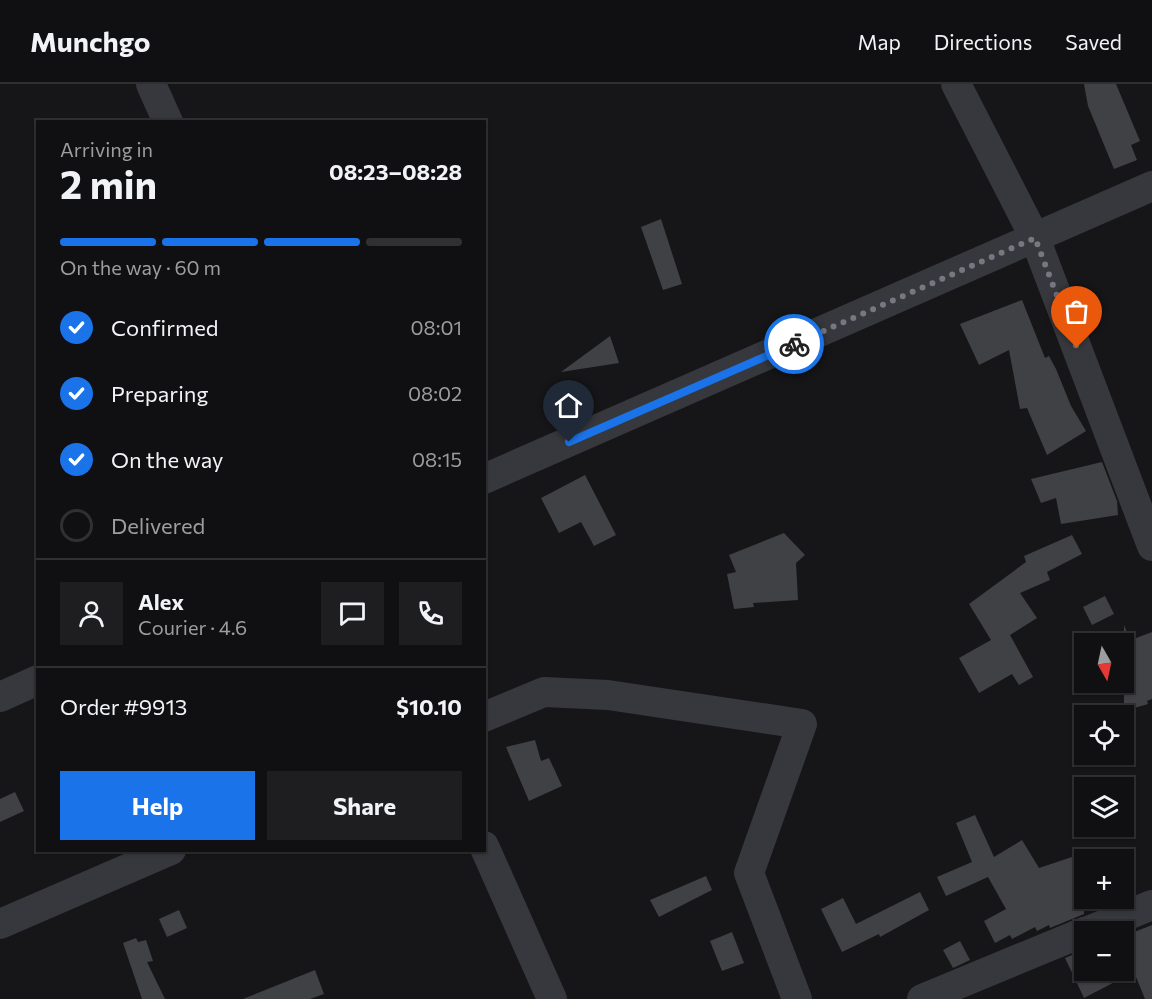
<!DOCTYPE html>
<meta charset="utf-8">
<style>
body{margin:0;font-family:Commissioner,sans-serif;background:#1e1e20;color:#f1f3f6;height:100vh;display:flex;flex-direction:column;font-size:22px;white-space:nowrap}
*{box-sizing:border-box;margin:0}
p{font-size:20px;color:#9c9d9f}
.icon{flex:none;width:33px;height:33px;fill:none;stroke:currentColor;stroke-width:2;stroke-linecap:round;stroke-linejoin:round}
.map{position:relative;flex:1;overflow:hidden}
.side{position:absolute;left:36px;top:36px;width:450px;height:732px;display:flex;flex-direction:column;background:#101012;border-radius:0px;box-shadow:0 2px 4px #0004,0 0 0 2px #303032}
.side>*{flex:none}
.needle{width:39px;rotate:171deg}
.controls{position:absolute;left:1074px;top:549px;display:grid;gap:12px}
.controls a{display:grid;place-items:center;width:60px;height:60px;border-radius:0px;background:#101012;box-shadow:0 2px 4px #0004,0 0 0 2px #303032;font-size:30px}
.pin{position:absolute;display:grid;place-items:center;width:51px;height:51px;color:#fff;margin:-62px -26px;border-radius:50% 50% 50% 0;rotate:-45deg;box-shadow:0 0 6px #0007}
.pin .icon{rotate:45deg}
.courier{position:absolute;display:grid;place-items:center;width:60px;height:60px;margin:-30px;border:4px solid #1a73e8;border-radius:50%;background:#fff;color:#222;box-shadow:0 2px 8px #0007}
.head em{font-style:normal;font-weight:700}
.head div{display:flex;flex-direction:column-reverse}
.head{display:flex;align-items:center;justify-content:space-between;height:102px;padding:0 24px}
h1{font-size:39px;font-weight:700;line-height:45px}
.bar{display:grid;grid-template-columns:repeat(4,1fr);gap:9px 6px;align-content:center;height:72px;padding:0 24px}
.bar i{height:8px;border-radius:4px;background:#303032}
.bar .selected{background:#1a73e8}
.bar p{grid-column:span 4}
.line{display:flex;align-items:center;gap:15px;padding:0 24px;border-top:2px solid #303032}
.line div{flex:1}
.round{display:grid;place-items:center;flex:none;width:63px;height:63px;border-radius:0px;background:#1e1e20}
ol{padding:0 24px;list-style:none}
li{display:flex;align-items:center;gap:18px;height:66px}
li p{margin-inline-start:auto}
li .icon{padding:6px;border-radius:50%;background:#1a73e8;color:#fff;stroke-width:4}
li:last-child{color:#9c9d9f}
li i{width:33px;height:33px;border:3px solid #303032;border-radius:50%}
.button{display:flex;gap:12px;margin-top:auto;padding:12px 24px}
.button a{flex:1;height:69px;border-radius:0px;background:#1a73e8;color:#fff;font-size:24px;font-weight:700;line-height:69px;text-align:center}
.button a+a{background:#1e1e20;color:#f1f3f6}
header{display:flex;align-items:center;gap:36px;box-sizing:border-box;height:84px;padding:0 30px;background:#101012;border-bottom:2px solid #303032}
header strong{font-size:28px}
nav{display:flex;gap:33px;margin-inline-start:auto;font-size:21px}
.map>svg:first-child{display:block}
</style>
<header>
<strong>Munchgo</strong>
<nav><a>Map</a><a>Directions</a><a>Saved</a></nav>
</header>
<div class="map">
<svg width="1152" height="915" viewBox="0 0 1152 915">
<rect width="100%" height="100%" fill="#161618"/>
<g fill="#404145">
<polygon points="1084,0 1116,0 1140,57 1131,61 1137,76 1114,85 1088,22"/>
<polygon points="661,135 682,200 663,206 641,143"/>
<polygon points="1022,216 1045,274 1049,272 1056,285 1071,322 1086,347 1047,371 1027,324 1020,325 1009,266 979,281 960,240"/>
<polygon points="610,252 619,279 561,288"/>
<polygon points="1102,378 1117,417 1118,431 1061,440 1056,414 1041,419 1031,395"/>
<polygon points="585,391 616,451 594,462 581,438 559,449 541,414"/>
<polygon points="784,449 805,471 796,479 798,516 753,519 754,523 734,525 727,490 736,488 729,471"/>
<polygon points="1072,451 1082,470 1047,488 1050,496 1020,509 1037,534 1010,551 1033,593 1019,601 1012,590 979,609 959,574 991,556 969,520 1026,478 1024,472"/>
<polygon points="1105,512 1114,530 1092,541 1083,523"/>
<polygon points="1124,541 1132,561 1131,556 1152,548 1152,615 1147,617 1148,620 1124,627"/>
<polygon points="535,656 541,677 549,674 562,702 529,717 506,663"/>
<polygon points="15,708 24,727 0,738 0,715"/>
<polygon points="975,731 994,773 1022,756 1039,784 1084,769 1084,830 1050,844 1049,841 1037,847 1035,843 1012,855 1010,851 995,859 984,837 1006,825 988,793 946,812 937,793 972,778 956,739"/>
<polygon points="706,792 712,806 659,833 650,816"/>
<polygon points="920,808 929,826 880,853 879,850 842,868 821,825 843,814 856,840"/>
<polygon points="179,826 187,844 167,853 159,835"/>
<polygon points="1152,841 1152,915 1145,915 1134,888 1084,914 1065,874 1084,866 1084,886 1124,886 1124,852"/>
<polygon points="732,848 744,879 722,887 710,857"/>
<polygon points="136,854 138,858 146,856 153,877 147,878 165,915 142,915 123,859"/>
<polygon points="960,857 970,876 953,884 943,866"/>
<polygon points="315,886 324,910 310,915 243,915"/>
</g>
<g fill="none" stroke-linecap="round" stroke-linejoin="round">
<g stroke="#37383d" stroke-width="30">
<polyline points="151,0 168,38"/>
<polyline points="956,0 1035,154 1152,462"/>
<polyline points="484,395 1152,102"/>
<polyline points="0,613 38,596"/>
<polyline points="484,633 544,608 608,611 802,640 749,789 797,915"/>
<polyline points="484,762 552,915"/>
<polyline points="0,840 171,766"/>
<polyline points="1086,848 1152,821"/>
<polyline points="922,915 1084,848"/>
</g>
</g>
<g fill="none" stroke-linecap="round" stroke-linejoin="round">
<polyline stroke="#757880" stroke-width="6" stroke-dasharray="0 10.8" points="794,260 1035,154 1077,264"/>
<polyline stroke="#1a73e8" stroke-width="8" points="569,358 794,260"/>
</g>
</svg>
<div class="controls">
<a><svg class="needle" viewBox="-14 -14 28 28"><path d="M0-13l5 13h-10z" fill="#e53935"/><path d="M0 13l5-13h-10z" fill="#9c9d9f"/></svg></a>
<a><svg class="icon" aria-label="locate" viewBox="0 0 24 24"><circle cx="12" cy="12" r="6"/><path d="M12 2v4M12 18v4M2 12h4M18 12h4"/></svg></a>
<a><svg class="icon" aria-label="layers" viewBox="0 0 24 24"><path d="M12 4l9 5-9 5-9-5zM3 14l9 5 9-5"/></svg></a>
<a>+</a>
<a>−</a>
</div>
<div class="pin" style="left:1077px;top:264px;background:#ea580c"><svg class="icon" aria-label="bag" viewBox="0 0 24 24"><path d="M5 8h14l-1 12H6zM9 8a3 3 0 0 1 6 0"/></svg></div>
<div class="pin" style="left:569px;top:358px;background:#1f2937"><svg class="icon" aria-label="home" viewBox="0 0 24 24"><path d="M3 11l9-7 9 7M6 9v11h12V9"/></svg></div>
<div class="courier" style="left:794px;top:260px"><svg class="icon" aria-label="bike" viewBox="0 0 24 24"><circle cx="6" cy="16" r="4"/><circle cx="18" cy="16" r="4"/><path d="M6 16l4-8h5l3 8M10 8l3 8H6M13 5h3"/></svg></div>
<section class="side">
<div class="head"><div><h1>2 min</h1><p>Arriving in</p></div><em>08:23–08:28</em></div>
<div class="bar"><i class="selected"></i><i class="selected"></i><i class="selected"></i><i></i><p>On the way · 60 m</p></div>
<ol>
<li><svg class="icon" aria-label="check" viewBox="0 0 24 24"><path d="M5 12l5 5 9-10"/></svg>Confirmed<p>08:01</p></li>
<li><svg class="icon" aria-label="check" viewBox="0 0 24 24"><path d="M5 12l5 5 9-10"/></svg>Preparing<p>08:02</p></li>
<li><svg class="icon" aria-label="check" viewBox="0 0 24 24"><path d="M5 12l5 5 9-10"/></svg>On the way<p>08:15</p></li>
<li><i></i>Delivered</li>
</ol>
<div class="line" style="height:108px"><a class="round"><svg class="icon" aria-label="person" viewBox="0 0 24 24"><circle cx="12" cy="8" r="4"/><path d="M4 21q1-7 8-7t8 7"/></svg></a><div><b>Alex</b><p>Courier · 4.6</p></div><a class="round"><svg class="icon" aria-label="chat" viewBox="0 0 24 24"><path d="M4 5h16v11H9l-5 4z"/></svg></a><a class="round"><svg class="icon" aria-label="phone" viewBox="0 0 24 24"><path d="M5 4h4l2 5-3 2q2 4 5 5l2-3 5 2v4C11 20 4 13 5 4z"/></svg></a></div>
<div class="line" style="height:78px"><div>Order #9913</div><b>$10.10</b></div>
<div class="button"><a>Help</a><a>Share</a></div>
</section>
</div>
